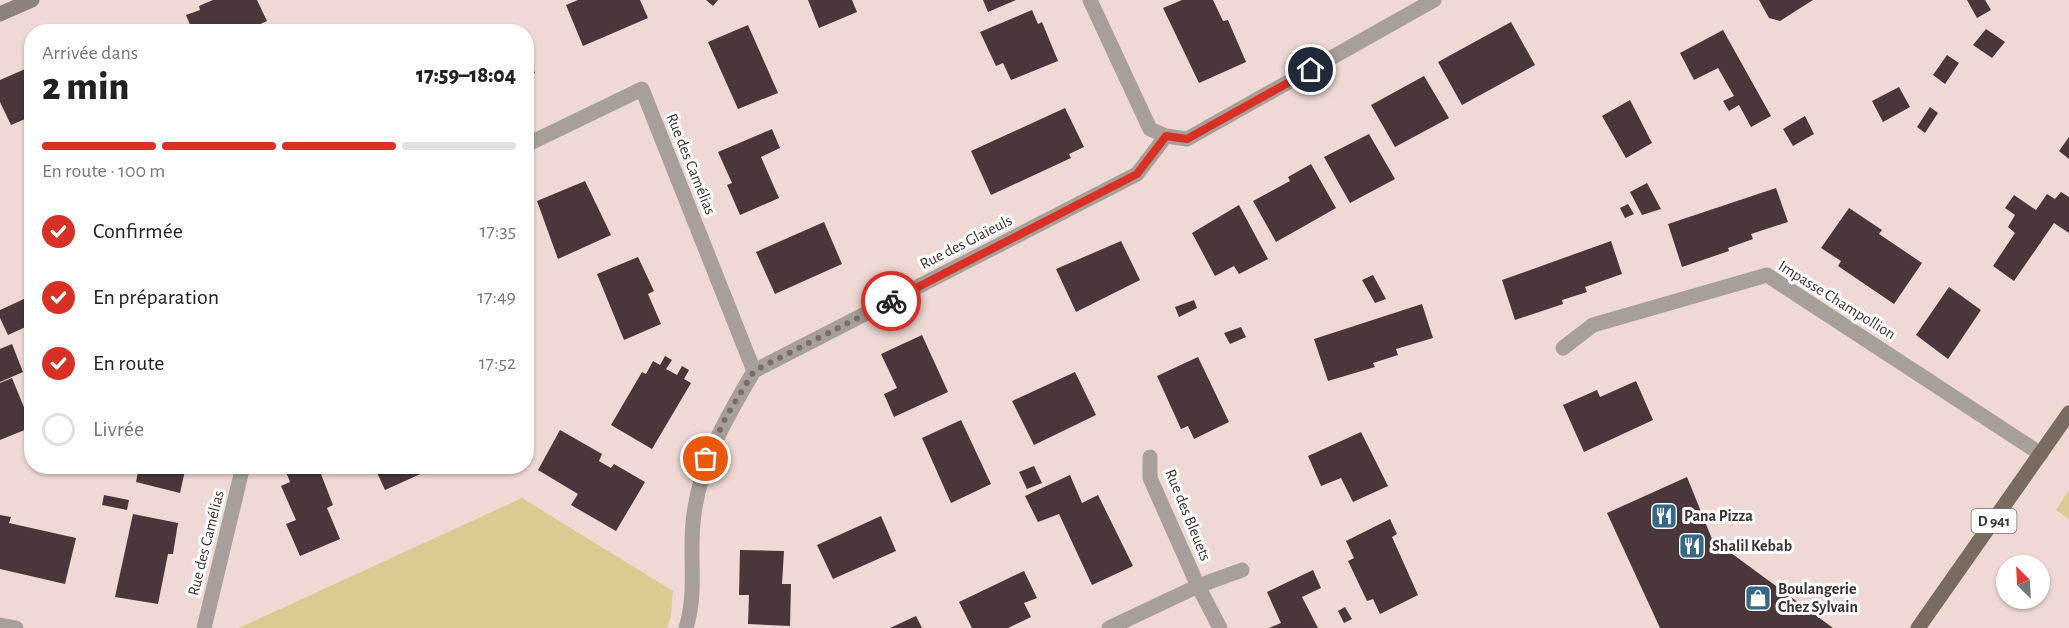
<!DOCTYPE html>
<html lang="fr">
<meta charset="utf-8">
<style>
body{margin:0;font-family:"Alegreya Sans",sans-serif;background:#f6f6f6;color:#222;height:100vh;display:flex;flex-direction:column;font-size:22px;white-space:nowrap}
*{box-sizing:border-box;margin:0}
p{font-size:20px;color:#767676}
.icon{flex:none;width:33px;height:33px;fill:none;stroke:currentColor;stroke-width:2;stroke-linecap:round;stroke-linejoin:round}
.map{position:relative;flex:1;overflow:hidden}
.panel{position:absolute;left:24px;top:24px;width:510px;height:450px;display:flex;flex-direction:column;background:#fff;border-radius:24px;box-shadow:0 2px 4px #0004}
.panel>*{flex:none}
.needle{width:39px;rotate:336deg}
.controls{position:absolute;left:1996px;top:555px;display:grid;gap:12px}
.controls a{display:grid;place-items:center;width:54px;height:54px;border-radius:50%;background:#fff;box-shadow:0 2px 4px #0004;font-size:30px}
.pin{position:absolute;display:grid;place-items:center;width:51px;height:51px;color:#fff;margin:-26px;border:3px solid #fff;border-radius:50%;box-shadow:0 2px 6px #0007}
.courier{position:absolute;display:grid;place-items:center;width:60px;height:60px;margin:-30px;border:4px solid #d93025;border-radius:50%;background:#fff;color:#222;box-shadow:0 2px 8px #0007}
.summary em{font-style:normal;font-weight:800}
.summary div{display:flex;flex-direction:column-reverse}
.summary{display:flex;align-items:center;justify-content:space-between;height:102px;padding:0 18px}
h1{font-size:39px;font-weight:800;line-height:45px}
.bar{display:grid;grid-template-columns:repeat(4,1fr);gap:9px 6px;align-content:center;height:72px;padding:0 18px}
.bar i{height:8px;border-radius:4px;background:#e0e0e0}
.bar .on{background:#d93025}
.bar p{grid-column:span 4}
ol{padding:0 18px;list-style:none}
li{display:flex;align-items:center;gap:18px;height:66px}
li p{margin-inline-start:auto}
li .icon{padding:6px;border-radius:50%;background:#d93025;color:#fff;stroke-width:4}
li:last-child{color:#767676}
li i{width:33px;height:33px;border:3px solid #e0e0e0;border-radius:50%}
.map>svg:first-child{display:block}
</style>
<div class="map">
<svg width="2069" height="628" viewBox="0 0 2069 628">
<rect width="100%" height="100%" fill="#f0d9d4"/>
<g fill="#dbcb92">
<polygon points="2069,490 2069,519 2056,510"/>
<polygon points="522,498 673,591 671,616 667,628 239,628"/>
</g>
<g fill="#49373c">
<polygon points="213,0 257,0 267,21 243,32 193,32 186,15 200,10 199,6"/>
<polygon points="578,0 640,0 648,18 583,46 566,5"/>
<polygon points="706,0 718,0 713,6"/>
<polygon points="808,0 852,0 857,12 819,28"/>
<polygon points="983,0 1016,0 988,12"/>
<polygon points="1182,0 1213,0 1223,21 1228,20 1246,62 1199,83 1163,8"/>
<polygon points="1759,0 1813,0 1780,21 1769,18"/>
<polygon points="1967,0 1985,0 1991,10 1977,18"/>
<polygon points="1032,10 1038,24 1042,22 1058,61 1011,80 1003,63 996,66 980,32"/>
<polygon points="1511,22 1535,65 1462,105 1438,62"/>
<polygon points="748,25 778,93 738,109 708,42"/>
<polygon points="1986,29 2005,42 1992,58 1973,45"/>
<polygon points="1723,30 1771,116 1751,127 1739,105 1729,111 1723,101 1734,96 1718,68 1694,80 1680,53"/>
<polygon points="526,53 535,73 526,77"/>
<polygon points="1947,55 1959,63 1945,84 1933,75"/>
<polygon points="32,66 32,116 11,125 0,102 0,80"/>
<polygon points="1424,76 1449,118 1395,147 1371,105"/>
<polygon points="1899,87 1910,107 1883,122 1872,101"/>
<polygon points="1630,100 1652,143 1626,158 1602,116"/>
<polygon points="1930,107 1938,113 1925,133 1917,127"/>
<polygon points="1065,108 1084,147 1069,154 1071,158 991,195 971,151"/>
<polygon points="1805,116 1814,134 1793,146 1783,129"/>
<polygon points="772,129 780,148 761,157 779,198 740,215 727,185 732,183 718,152"/>
<polygon points="1369,134 1395,179 1350,203 1324,157"/>
<polygon points="2069,137 2069,159 2059,151"/>
<polygon points="1311,164 1336,208 1276,242 1253,201 1290,181 1288,177"/>
<polygon points="585,181 611,235 558,259 537,201"/>
<polygon points="1647,183 1661,209 1642,215 1630,192"/>
<polygon points="1776,188 1788,222 1751,234 1753,239 1728,248 1729,251 1682,267 1668,224"/>
<polygon points="2061,192 2069,197 2069,233 2054,223 2014,281 1993,266 2015,233 2008,227 2015,215 2005,208 2014,195 2036,210 2047,194 2055,199"/>
<polygon points="1628,204 1634,214 1625,218 1620,208"/>
<polygon points="1239,205 1268,259 1239,274 1234,266 1215,276 1192,233"/>
<polygon points="1849,208 1882,230 1879,234 1922,263 1894,304 1838,266 1841,261 1821,248"/>
<polygon points="824,222 842,264 775,294 756,252"/>
<polygon points="1121,241 1140,280 1076,312 1056,269"/>
<polygon points="1611,241 1622,274 1585,287 1587,292 1562,300 1563,304 1515,320 1502,280"/>
<polygon points="638,257 654,291 648,294 661,324 624,340 597,274"/>
<polygon points="1373,275 1386,299 1375,303 1362,280"/>
<polygon points="1949,287 1981,310 1948,359 1916,335"/>
<polygon points="24,299 32,313 32,324 8,335 0,318 0,310"/>
<polygon points="1194,300 1197,308 1179,317 1175,307"/>
<polygon points="1422,304 1433,338 1396,349 1398,355 1373,363 1375,367 1328,381 1314,339"/>
<polygon points="1241,327 1246,337 1230,344 1224,333"/>
<polygon points="922,335 948,392 894,417 884,394 897,388 881,354"/>
<polygon points="12,344 23,372 0,382 0,349"/>
<polygon points="665,356 672,360 666,369 677,375 682,366 689,370 684,379 691,383 652,449 611,425 642,372 646,374 653,361 660,365"/>
<polygon points="1198,357 1229,422 1194,439 1188,426 1181,429 1157,376"/>
<polygon points="1075,372 1096,415 1034,445 1012,401"/>
<polygon points="12,378 32,427 0,440 0,383"/>
<polygon points="1636,381 1653,420 1584,452 1563,405 1597,390 1600,397"/>
<polygon points="961,420 991,484 951,503 922,438"/>
<polygon points="560,430 602,454 599,461 611,468 614,464 645,482 616,531 571,505 578,494 538,470"/>
<polygon points="1361,432 1388,486 1353,502 1341,478 1321,486 1308,456"/>
<polygon points="139,466 186,466 180,493 136,482"/>
<polygon points="291,466 312,466 314,471 319,469 333,505 327,508 340,539 300,556 286,524 296,520 281,486 290,482 285,469"/>
<polygon points="374,466 438,466 385,490"/>
<polygon points="1034,466 1042,483 1027,489 1019,472"/>
<polygon points="1070,475 1082,503 1098,495 1133,566 1092,585 1059,514 1038,522 1025,496"/>
<polygon points="1687,477 1712,539 1833,628 1660,628 1607,513"/>
<polygon points="104,495 129,500 127,510 102,505"/>
<polygon points="133,514 178,523 173,554 168,554 158,604 115,597"/>
<polygon points="0,515 11,517 9,523 76,538 65,584 0,569"/>
<polygon points="881,516 896,551 833,579 817,545"/>
<polygon points="1390,519 1397,534 1392,537 1418,595 1380,614 1373,599 1367,601 1348,561 1354,558 1346,541"/>
<polygon points="740,550 784,551 782,584 791,584 790,626 748,624 749,595 739,595"/>
<polygon points="1313,570 1321,588 1302,597 1318,628 1269,628 1281,623 1267,592"/>
<polygon points="1024,571 1037,598 1024,603 1031,617 1008,628 972,628 959,602"/>
<polygon points="1345,607 1352,619 1344,623 1338,611"/>
<polygon points="916,616 922,628 890,628"/>
</g>
<g fill="none" stroke-linecap="round" stroke-linejoin="round">
<g stroke="#a7a09a" stroke-width="15">
<polyline points="1090,0 1150,129 1166,136 1187,139 1434,0"/>
<polyline points="526,145 642,89 754,371"/>
<polyline points="1563,348 1593,325 1767,275 2041,454"/>
<polyline points="1150,457 1150,478 1198,586 1242,570"/>
<polyline points="0,625 16,628"/>
<polyline points="204,628 243,466"/>
<path d="M686,628C698,589 688,553 694,514C701,460 727,417 754,371L1137,174L1166,136"/>
<polyline points="1109,628 1198,586 1220,628"/>
</g>
<polyline stroke="#8c8279" stroke-width="15" points="0,14 32,0"/>
<polyline stroke="#786c61" stroke-width="15" points="1918,628 2069,413"/>
</g>
<g fill="none" stroke-linecap="round" stroke-linejoin="round">
<polyline stroke="#7a6d6a" stroke-width="6" stroke-dasharray="0 10.8" points="706,459 726,417 754,371 891,301"/>
<polyline stroke="#d93025" stroke-width="8" points="891,301 1137,174 1166,136 1187,139 1311,70"/>
</g>
<defs>
<symbol id="restaurant-square" viewBox="-11 -11 22 22"><rect x="-9" y="-9" width="18" height="18" rx="4" fill="#366986" stroke="#fff"/><path d="M-5-6h1v4h1v-4h1v4h1v-4h1v5L-1.5 .5V6h-2V.5L-5-1ZM5-6V6H3V1.5H1.5Q1.5-4 5-6Z" fill="#fff"/></symbol>
<symbol id="shop-square" viewBox="-11 -11 22 22"><rect x="-9" y="-9" width="18" height="18" rx="4" fill="#366986" stroke="#fff"/><path d="M-5-2.5h2.3a2.7 3.5 0 0 1 5.4 0H5L5.5 6h-11ZM-1.5-2.5h3a1.5 2.3 0 0 0-3 0Z" fill="#fff"/></symbol>
</defs>
<g fill-rule="evenodd">
<use href="#restaurant-square" x="1649" y="501" width="30" height="30"/>
<use href="#restaurant-square" x="1677" y="531" width="30" height="30"/>
<use href="#shop-square" x="1743" y="583" width="30" height="30"/>
</g>
<g text-anchor="middle" dominant-baseline="central" stroke-width="6" stroke-linejoin="round" paint-order="stroke">
<rect fill="#fff" stroke="#76706f" stroke-width="1.5" x="1971.5" y="509" width="45" height="24" rx="4.5"/>
<g font-size="15" font-weight="bold" fill="#3b3331">
<text x="1994" y="521">D 941</text>
</g>
<g font-size="16" fill="#3b3331" stroke="#fff">
<text transform="translate(691 164) rotate(68)">Rue des Camélias</text>
<text transform="translate(966 242) rotate(-27)">Rue des Glaïeuls</text>
<text transform="translate(1837 300) rotate(32)">Impasse Champollion</text>
<text transform="translate(1188 515) rotate(68)">Rue des Bleuets</text>
<text transform="translate(206 543) rotate(-76)">Rue des Camélias</text>
</g>
<g font-size="16" font-weight="bold" fill="#3b3331" stroke="#fff" text-anchor="start">
<text x="1684" y="516">Pana Pizza</text>
<text x="1712" y="546">Shalil Kebab</text>
<text x="1778" y="589">Boulangerie<tspan x="1778" dy="18">Chez Sylvain</tspan></text>
</g>
</g>
</svg>
<div class="controls">
<a><svg class="needle" viewBox="-14 -14 28 28"><path d="M0-13l5 13h-10z" fill="#e53935"/><path d="M0 13l5-13h-10z" fill="#767676"/></svg></a>
</div>
<div class="pin" style="left:706px;top:459px;background:#ea580c"><svg class="icon" aria-label="bag" viewBox="0 0 24 24"><path d="M5 8h14l-1 12H6zM9 8a3 3 0 0 1 6 0"/></svg></div>
<div class="pin" style="left:1311px;top:70px;background:#1f2937"><svg class="icon" aria-label="home" viewBox="0 0 24 24"><path d="M3 11l9-7 9 7M6 9v11h12V9"/></svg></div>
<div class="courier" style="left:891px;top:301px"><svg class="icon" aria-label="bike" viewBox="0 0 24 24"><circle cx="6" cy="16" r="4"/><circle cx="18" cy="16" r="4"/><path d="M6 16l4-8h5l3 8M10 8l3 8H6M13 5h3"/></svg></div>
<section class="panel">
<div class="summary"><div><h1>2 min</h1><p>Arrivée dans</p></div><em>17:59–18:04</em></div>
<div class="bar"><i class="on"></i><i class="on"></i><i class="on"></i><i></i><p>En route · 100 m</p></div>
<ol>
<li><svg class="icon" aria-label="check" viewBox="0 0 24 24"><path d="M5 12l5 5 9-10"/></svg>Confirmée<p>17:35</p></li>
<li><svg class="icon" aria-label="check" viewBox="0 0 24 24"><path d="M5 12l5 5 9-10"/></svg>En préparation<p>17:49</p></li>
<li><svg class="icon" aria-label="check" viewBox="0 0 24 24"><path d="M5 12l5 5 9-10"/></svg>En route<p>17:52</p></li>
<li><i></i>Livrée</li>
</ol>
</section>
</div>
